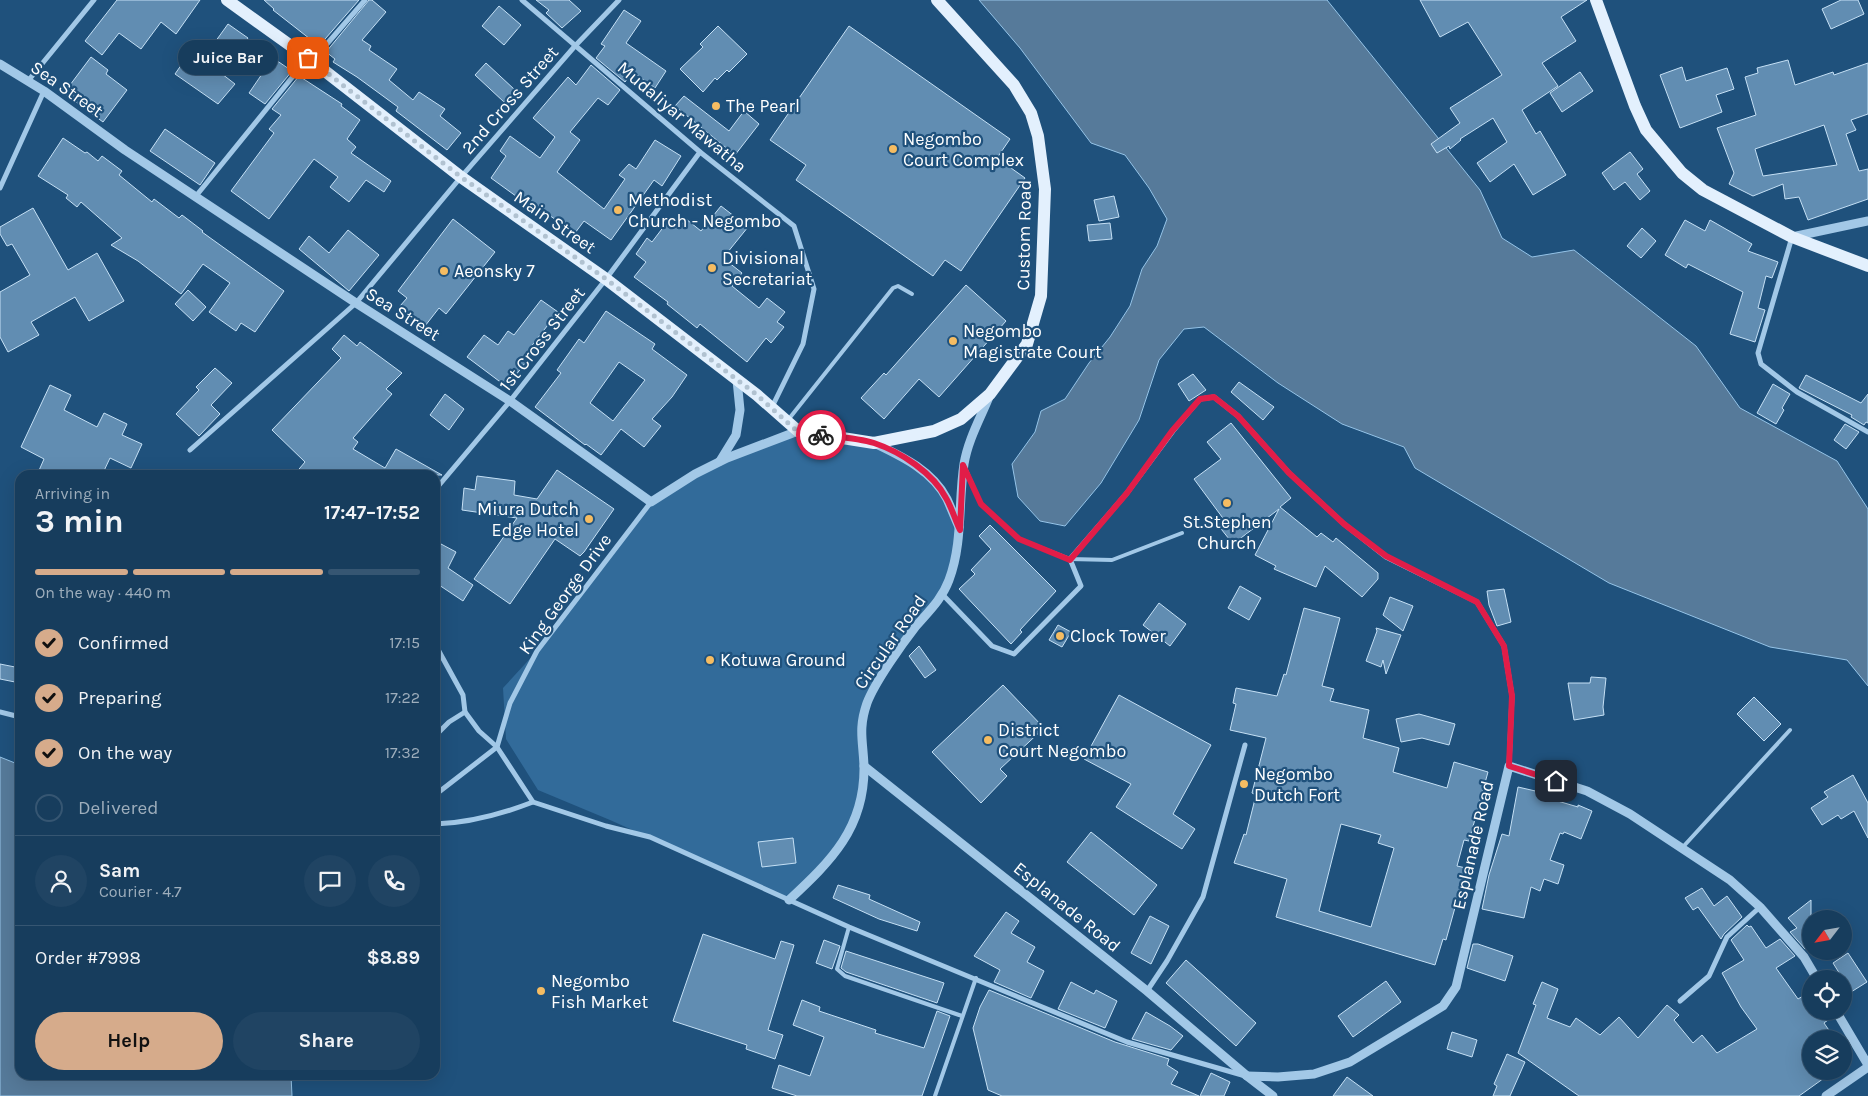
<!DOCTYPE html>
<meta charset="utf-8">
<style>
body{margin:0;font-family:Karla,sans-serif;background:#204463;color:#f1f3f6;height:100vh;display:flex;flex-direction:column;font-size:19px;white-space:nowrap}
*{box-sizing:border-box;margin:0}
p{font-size:16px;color:#9eaebc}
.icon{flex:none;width:28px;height:28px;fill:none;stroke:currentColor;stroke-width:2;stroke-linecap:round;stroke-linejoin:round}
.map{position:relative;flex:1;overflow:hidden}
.panel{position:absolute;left:15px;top:470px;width:425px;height:610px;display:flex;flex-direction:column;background:#173d5d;border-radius:15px;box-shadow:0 5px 20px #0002,0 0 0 1px #365672}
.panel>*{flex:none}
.needle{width:32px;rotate:239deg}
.fabs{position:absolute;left:1802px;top:910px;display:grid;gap:10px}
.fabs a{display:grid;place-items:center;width:50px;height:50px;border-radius:50%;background:#173d5d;box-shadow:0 5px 20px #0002,0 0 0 1px #365672;font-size:25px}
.pin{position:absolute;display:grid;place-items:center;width:42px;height:42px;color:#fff;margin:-21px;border-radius:10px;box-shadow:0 2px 8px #0006}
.courier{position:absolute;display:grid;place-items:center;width:50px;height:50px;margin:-25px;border:4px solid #e11d48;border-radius:50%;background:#fff;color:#222;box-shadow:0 1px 6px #0007}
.bubble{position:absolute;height:35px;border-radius:18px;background:#173d5d;box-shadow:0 5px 20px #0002,0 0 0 1px #365672;font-size:16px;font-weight:700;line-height:35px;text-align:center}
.headline em{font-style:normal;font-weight:700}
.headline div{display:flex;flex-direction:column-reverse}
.headline{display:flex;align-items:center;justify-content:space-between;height:85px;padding:0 20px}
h1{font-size:32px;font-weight:700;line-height:38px}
.bar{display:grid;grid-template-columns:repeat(4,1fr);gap:8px 5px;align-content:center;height:60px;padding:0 20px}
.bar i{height:6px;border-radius:4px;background:#365672}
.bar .active{background:#d6ab8b}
.bar p{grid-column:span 4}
.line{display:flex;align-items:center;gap:12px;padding:0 20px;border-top:1px solid #365672}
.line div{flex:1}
.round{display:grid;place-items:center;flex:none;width:52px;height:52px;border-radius:26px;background:#204463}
ol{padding:0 20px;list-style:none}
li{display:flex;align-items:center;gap:15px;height:55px}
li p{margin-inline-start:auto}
li .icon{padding:5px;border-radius:50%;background:#d6ab8b;color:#111;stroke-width:4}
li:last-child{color:#9eaebc}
li i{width:28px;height:28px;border:2px solid #365672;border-radius:50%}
.action{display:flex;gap:10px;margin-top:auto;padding:10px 20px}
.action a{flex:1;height:58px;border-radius:30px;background:#d6ab8b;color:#111;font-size:20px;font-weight:700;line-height:58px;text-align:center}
.action a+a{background:#204463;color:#f1f3f6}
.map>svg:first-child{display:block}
</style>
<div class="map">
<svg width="1868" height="1096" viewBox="0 0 1868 1096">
<rect width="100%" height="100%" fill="#1f517c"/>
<polygon fill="#326b9a" points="798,431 874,443 902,456 939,487 960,530 950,578 868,701 864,766 852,826 789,900 610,820 538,790 506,739 503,688 537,651 651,502 695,474"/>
<g fill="#567a9a" stroke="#95c4e8">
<polygon points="979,0 1327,0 1480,190 1502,238 1532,257 1574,250 1696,346 1740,408 1837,461 1868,509 1868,686 1847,660 1770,647 1609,583 1415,468 1404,447 1342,424 1278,383 1204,327 1184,329 1159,360 1139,420 1101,483 1065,526 1040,521 1018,497 1012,464 1035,432 1041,411 1065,399 1089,363 1110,337 1130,306 1142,269 1157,246 1167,219 1149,188 1125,155 1091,143 1020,48"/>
<polygon points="0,757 20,765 20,1075 291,1075 292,1096 0,1096"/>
</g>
<g fill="#618db2" stroke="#c5e0f5" fill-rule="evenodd">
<polygon points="117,0 200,0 176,34 161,22 141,49 119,33 102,55 85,41"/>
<polygon points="264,0 359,0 319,46 273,10 274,9"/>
<polygon points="369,0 372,0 386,12 362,40 371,46 369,50 397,69 389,80 413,100 419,92 445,109 440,116 461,133 447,150 396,111 398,107 357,77 333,62 335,59 326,52"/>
<polygon points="536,0 569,0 581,11 562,28 546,13 549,10"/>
<polygon points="1420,0 1587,0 1561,17 1576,41 1542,63 1558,86 1522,110 1536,134 1540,131 1566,175 1533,195 1514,164 1490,182 1477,163 1507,142 1493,118 1460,139 1461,140 1450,149 1449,146 1437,153 1431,144 1460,123 1450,108 1502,75 1468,22 1440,37"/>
<polygon points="1841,0 1858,0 1864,14 1831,29 1822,9"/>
<polygon points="499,6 521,25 504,45 482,26"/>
<polygon points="624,10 641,21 626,43 666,71 655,88 633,72 625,82 596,58 605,46 601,44"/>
<polygon points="228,24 248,38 222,74 235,84 218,104 175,74 193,48 205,56"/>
<polygon points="718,26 747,54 729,72 727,70 717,80 715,78 703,92 680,69 703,47 700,44"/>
<polygon points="849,26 1010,139 997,158 1025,178 961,271 945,260 933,276 796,180 806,165 770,140"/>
<polygon points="91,57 108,70 106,74 127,90 103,122 64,93"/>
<polygon points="273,58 292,71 265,104 249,93"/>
<path d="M1788,60L1795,85L1833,72L1834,75L1868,63V114L1851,120L1856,130L1846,134L1859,171L1868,169V199L1808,220L1799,197L1785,199L1783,184L1753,196L1729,184L1734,173L1717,128L1756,115L1745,77L1758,73L1757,68ZM1824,125L1837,165L1763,176L1755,149Z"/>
<polygon points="486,63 515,90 504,102 475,75"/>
<polygon points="591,65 620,90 608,105 598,98 570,132 580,140 557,172 604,209 625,179 619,175 629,164 636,169 655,140 681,156 662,186 654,180 611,240 584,221 575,233 533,204 531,207 491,178 506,156 500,151 510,136 540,158 555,137 533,118 568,77 576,85"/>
<polygon points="1682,67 1686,81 1727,68 1734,89 1716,95 1722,112 1680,128 1660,75"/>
<polygon points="1580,72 1593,91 1562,112 1550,93"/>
<polygon points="299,76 342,104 341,106 360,120 347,139 356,147 351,153 391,181 384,192 366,180 349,202 330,187 338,177 314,159 269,219 231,191 274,133 269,129 281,115 272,109"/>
<polygon points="684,96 729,131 744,111 759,124 735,155 675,106"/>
<polygon points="165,129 215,163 200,185 150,151"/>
<polygon points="63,138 85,153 87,152 98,161 102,156 122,171 119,175 152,202 154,199 179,218 182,215 203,231 202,232 284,291 255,332 241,323 236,331 209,312 230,283 203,264 181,294 138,261 111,245 122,238 81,202 77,207 66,198 68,195 38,176"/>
<polygon points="1630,152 1643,169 1637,174 1650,191 1640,200 1625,182 1614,190 1602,173"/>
<polygon points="1114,196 1119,217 1099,221 1094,200"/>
<polygon points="721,206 748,227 723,258 742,273 732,286 759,308 767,298 785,312 777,322 784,327 771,343 766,338 747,362 700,324 697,328 667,304 668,302 634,277 646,262 636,254 647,238 652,242 668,221 678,229 686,219 701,231"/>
<polygon points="33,208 68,270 97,253 124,301 89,321 75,297 31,322 39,335 8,352 0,337 0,292 30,275 12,244 7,246 0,234 0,227"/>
<polygon points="453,219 495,252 446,314 439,308 425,326 400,306 407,298 398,291"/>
<polygon points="1685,220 1705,231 1710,220 1752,244 1748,251 1778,262 1772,278 1766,276 1758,308 1765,310 1755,342 1730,334 1743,292 1688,264 1686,268 1665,255"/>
<polygon points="1110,223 1112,239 1089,241 1087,225"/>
<polygon points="1642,228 1656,241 1641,258 1627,246"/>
<polygon points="348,230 379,255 349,291 299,249 309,236 329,253"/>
<polygon points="966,285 1006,321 939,397 919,379 884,419 861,398 884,373 886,375"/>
<polygon points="188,290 206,307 193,321 175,304"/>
<polygon points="541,300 558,312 530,348 534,351 507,387 467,357 484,335 498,345 508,331 514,335"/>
<path d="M606,311L655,344L652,349L687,375L672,397L652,419L661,426L644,447L621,429L601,455L586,444L585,445L535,407L561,373L557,370L579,339L584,343ZM619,362L645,380L613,421L590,403Z"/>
<polygon points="344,335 357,346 360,342 402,373 386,389 392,394 353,438 358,442 353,449 385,468 396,449 442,475 294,475 305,462 272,430 341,358 332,349"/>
<polygon points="215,368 232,383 211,405 220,414 199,436 176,414 199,390 196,387"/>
<polygon points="1193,374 1206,390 1189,401 1178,384"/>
<polygon points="1806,375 1861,403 1868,394 1868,423 1866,422 1864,425 1851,417 1852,415 1799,388"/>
<polygon points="1239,382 1274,407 1263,420 1231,392"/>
<polygon points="1773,384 1790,394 1782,408 1784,410 1776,424 1757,413"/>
<polygon points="50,385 71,395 64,410 97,427 104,413 127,424 122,435 142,444 131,468 110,458 102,475 37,475 44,459 21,447"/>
<polygon points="445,394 464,409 449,430 430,415"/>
<polygon points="1231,423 1291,498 1280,507 1317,537 1321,533 1333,542 1336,538 1378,573 1378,579 1362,597 1325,566 1316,587 1274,569 1276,566 1255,555 1279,509 1233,544 1218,525 1225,521 1194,479 1221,459 1207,442"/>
<polygon points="1845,424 1859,432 1846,449 1834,440"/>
<polygon points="557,470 614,509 584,552 580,556 555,539 510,604 474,579 517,518 462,510 464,488 475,490 477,476 515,481 514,495 537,499"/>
<polygon points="990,525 1056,591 1020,630 1022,632 1011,644 959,589 975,574 971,570 991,549 979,536"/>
<polygon points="441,544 456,552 448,568 473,585 463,601 439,585 435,594 435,557"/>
<polygon points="1240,586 1261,598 1249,620 1228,608"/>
<polygon points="1504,589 1511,622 1497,626 1489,605 1487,591"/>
<polygon points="1390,597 1413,606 1403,631 1383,615"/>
<polygon points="1159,603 1186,624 1170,646 1143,625"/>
<path d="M1304,608L1340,618L1322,686L1334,689L1330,701L1369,710L1363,738L1399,748L1393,772L1447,788L1454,762L1488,772L1469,841L1464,840L1457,866L1466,868L1446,940L1443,939L1435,965L1276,917L1287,879L1234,863L1244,834L1246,835L1256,795L1252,793L1266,738L1230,730L1236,704L1233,703L1236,688L1277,696L1284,674L1286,675ZM1341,824L1381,835L1378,843L1394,848L1371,927L1319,911Z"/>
<polygon points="1058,625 1071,632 1062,647 1049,640"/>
<polygon points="1376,628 1401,635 1386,674 1383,660 1381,667 1366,661 1377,631"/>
<polygon points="919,646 936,670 925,678 909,656"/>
<polygon points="0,664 20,668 20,683 0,679"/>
<polygon points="1591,677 1606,678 1603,707 1604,715 1574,720 1568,683 1590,683"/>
<polygon points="1003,685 1044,728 1000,769 1007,776 981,803 932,752"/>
<polygon points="1119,695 1211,745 1173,814 1195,829 1182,849 1116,807 1131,784 1084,759"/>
<polygon points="1754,697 1781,724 1764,741 1737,714"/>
<polygon points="1419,714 1455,724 1449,745 1422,738 1401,742 1396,719"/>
<polygon points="1853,775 1868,803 1868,838 1854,811 1841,819 1838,815 1822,825 1811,808 1828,797 1824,792"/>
<polygon points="1518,787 1544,793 1544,797 1578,807 1578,805 1592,811 1581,839 1564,832 1563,834 1560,833 1550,860 1564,865 1558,884 1544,879 1540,891 1531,887 1524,918 1482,909 1489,875 1502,834 1509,836"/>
<polygon points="1091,832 1157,885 1134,915 1067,862"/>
<polygon points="793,838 796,863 762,867 758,842"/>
<polygon points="838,885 870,895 869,899 920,922 917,931 879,919 833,898"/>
<polygon points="1702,888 1714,906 1727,896 1742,917 1724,934 1721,939 1698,907 1693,910 1685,898"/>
<polygon points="1811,900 1811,947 1810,946 1805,949 1790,932 1797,928 1788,918"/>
<polygon points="1006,912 1019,921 1011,933 1035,947 1027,962 1044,971 1031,998 994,982 1000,970 974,956"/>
<polygon points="1150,916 1169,926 1151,964 1131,953"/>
<polygon points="1747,925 1749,927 1751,926 1766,948 1780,939 1795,956 1776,968 1798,999 1811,991 1811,1011 1830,1011 1832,1017 1824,1023 1835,1039 1811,1039 1811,1071 1834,1071 1799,1096 1579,1096 1518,1053 1536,1005 1533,1004 1542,982 1558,989 1547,1018 1570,1027 1576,1018 1600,1035 1619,1017 1638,1038 1667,1005 1679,1015 1674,1020 1693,1043 1702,1035 1717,1053 1757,1029 1741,1007 1722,973 1744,960 1731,940"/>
<polygon points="703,934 775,959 781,941 794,945 768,1030 783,1035 775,1059 746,1049 747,1045 673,1021"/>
<polygon points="824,940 840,946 832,969 816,963"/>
<polygon points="1473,944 1478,944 1513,956 1505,981 1467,968"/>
<polygon points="846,951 944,983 937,1003 846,972 841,968"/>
<polygon points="1848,953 1867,982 1851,992 1833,963"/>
<polygon points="1186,960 1256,1023 1236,1046 1166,983"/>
<polygon points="1386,981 1401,1002 1353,1037 1338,1016"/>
<polygon points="1071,982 1094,994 1096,990 1117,1001 1105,1028 1058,1009"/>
<polygon points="989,990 1115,1042 1169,1059 1167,1065 1178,1072 1171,1084 1199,1096 1002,1096 988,1090 973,1028 980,1007"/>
<polygon points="802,1000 820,1007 819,1011 876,1030 875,1033 924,1048 937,1011 950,1016 922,1096 797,1096 772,1088 779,1065 810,1076 824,1037 793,1025"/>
<polygon points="1146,1012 1170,1026 1183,1036 1171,1050 1132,1039"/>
<polygon points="1452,1032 1477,1040 1472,1057 1447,1049"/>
<polygon points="1507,1054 1525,1062 1510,1096 1493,1096 1497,1086 1494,1084"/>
<polygon points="1211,1073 1230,1082 1224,1096 1200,1096"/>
<polygon points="1347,1077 1373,1096 1333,1096"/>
</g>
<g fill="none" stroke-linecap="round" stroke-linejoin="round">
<g stroke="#a2c8e7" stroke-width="4">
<polyline points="788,420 893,288 898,286 912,294"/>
<polyline points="966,470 981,504 1019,539 1070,559 1112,560 1182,533"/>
<polyline points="1682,848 1790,730"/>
<polyline points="849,927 837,969 845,976 962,1016"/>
<polyline points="935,1096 976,978"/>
</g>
<g stroke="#a2c8e7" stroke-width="5">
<polyline points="522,0 700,152 794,226 814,289 803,344 772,407"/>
<polyline points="313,60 365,0"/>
<polyline points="28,81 94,0"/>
<polyline points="0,188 44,91"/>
<polyline points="196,196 307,59"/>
<polyline points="1792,237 1758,353 1761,364 1797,392 1868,432"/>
<polyline points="190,450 356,303 461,177 575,46 619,0"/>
<polyline points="435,490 510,401 606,279 700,152"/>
<polyline points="943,595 992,646 1014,654 1081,586 1070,559 1127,493 1173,431 1200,399 1214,397 1238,416 1289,473 1344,524 1386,557 1477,602 1504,646 1512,696 1509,766"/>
<polyline points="435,644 463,695 465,712 479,731 497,747 533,802 606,826 650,837 849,927 1127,1042 1242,1075"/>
<polyline points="0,712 20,717"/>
<polyline points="435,736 449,722 465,712"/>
<polyline points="435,795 497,747 510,703 537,651 651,502"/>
<path d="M435,824C469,823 502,814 533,802"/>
<polyline points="1147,991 1167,961 1203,897 1245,745"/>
<polyline points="1680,1001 1709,976 1727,937 1760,907"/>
</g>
<g stroke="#a2c8e7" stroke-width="9">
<polyline points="0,64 44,91 125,150 356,303 510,401 651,502 695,474 727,458 798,431"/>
<polyline points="1792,237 1868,221"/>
<path d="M874,443C901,456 932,470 947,499C951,508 955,518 959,527"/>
<polyline points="720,461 736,435 740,410 737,380"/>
<polyline points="864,766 1147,991 1247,1076 1273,1096"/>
<path d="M789,900C831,861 865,828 864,766C863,740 858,729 867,703C875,682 902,644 916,626C929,611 942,599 949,580C963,543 958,503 964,464C968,440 980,419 989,397"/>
<polyline points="1836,1011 1868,1065"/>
<polyline points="1247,1076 1278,1077 1314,1074 1350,1062 1443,1006 1456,987 1509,766 1587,791 1630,814 1730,880 1760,907 1804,957 1817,979"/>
<polyline points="1826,1096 1868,1067"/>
</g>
<g stroke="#e3f0fd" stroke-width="12">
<polyline points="227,0 312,61 461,177 606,279 757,395 798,431 874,443 934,431 961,419 990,394 1027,344 1041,296 1045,189 1038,136 1031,113 1014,85 937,0"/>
<polyline points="1596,0 1635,106 1646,130 1682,173 1703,190 1792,237 1868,266"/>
</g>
</g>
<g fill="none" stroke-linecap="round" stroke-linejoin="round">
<polyline stroke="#b1c2d1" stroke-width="5" stroke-dasharray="0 9" points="308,58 461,177 606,279 757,395 798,432 821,435"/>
<path stroke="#e11d48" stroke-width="6" d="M821,435C838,437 858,438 874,443C901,452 933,473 946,498C952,508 955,520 960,530L963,465L981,504L1019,539L1070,560L1127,493L1172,431L1200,399L1214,397L1238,416L1289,473L1344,524L1386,556L1477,602L1504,646L1512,696L1509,766L1556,781"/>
</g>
<g fill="#f5bc62" stroke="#1f517c" stroke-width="2">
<circle cx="716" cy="106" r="5"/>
<circle cx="893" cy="149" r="5"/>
<circle cx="618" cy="210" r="5"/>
<circle cx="712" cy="268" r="5"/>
<circle cx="444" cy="271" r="5"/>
<circle cx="953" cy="341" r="5"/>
<circle cx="1227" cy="503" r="5"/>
<circle cx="589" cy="519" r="5"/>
<circle cx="1060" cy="636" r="5"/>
<circle cx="710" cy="660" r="5"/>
<circle cx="988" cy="740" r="5"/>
<circle cx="1244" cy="784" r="5"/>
<circle cx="541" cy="991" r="5"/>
</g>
<g text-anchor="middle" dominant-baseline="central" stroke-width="4.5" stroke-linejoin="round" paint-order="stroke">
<g font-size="18" fill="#fff" stroke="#1f517c">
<text transform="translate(67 89) rotate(35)">Sea Street</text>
<text transform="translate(510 100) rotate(-49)">2nd Cross Street</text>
<text transform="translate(682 117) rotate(40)">Mudaliyar Mawatha</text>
<text transform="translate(555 222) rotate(35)">Main Street</text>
<text transform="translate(1024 235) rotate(-89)">Custom Road</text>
<text transform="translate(403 314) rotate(32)">Sea Street</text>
<text transform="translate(542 339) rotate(-52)">1st Cross Street</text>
<text transform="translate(565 594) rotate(-54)">King George Drive</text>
<text transform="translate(890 642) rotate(-55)">Circular Road</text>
<text transform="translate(1473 845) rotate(-77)">Esplanade Road</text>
<text transform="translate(1067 907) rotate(39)">Esplanade Road</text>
</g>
<g font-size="18" fill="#fff" stroke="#1f517c" text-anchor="start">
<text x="726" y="106">The Pearl</text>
<text x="903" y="139">Negombo<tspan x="903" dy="21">Court Complex</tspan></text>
<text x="628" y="200">Methodist<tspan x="628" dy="21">Church - Negombo</tspan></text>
<text x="722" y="258">Divisional<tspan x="722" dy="21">Secretariat</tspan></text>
<text x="454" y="271">Aeonsky 7</text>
<text x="963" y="331">Negombo<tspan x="963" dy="21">Magistrate Court</tspan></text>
<text x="579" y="509" text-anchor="end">Miura Dutch<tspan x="579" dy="21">Edge Hotel</tspan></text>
<text x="1227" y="522" text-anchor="middle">St.Stephen<tspan x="1227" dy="21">Church</tspan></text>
<text x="1070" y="636">Clock Tower</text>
<text x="720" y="660">Kotuwa Ground</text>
<text x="998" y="730">District<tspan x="998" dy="21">Court Negombo</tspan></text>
<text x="1254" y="774">Negombo<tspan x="1254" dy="21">Dutch Fort</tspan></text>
<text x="551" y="981">Negombo<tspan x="551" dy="21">Fish Market</tspan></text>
</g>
</g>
</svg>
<div class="fabs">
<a><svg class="needle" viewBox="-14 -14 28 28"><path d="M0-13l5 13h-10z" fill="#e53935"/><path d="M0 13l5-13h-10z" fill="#9eaebc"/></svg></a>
<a><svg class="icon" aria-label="locate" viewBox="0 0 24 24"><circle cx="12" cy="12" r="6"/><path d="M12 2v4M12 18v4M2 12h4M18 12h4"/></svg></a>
<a><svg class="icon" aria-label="layers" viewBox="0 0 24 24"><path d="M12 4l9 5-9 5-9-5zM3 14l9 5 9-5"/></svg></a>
</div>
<div class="pin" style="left:308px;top:58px;background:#ea580c"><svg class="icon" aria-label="bag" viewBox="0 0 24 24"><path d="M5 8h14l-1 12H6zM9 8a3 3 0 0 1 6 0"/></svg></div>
<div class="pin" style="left:1556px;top:781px;background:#1f2937"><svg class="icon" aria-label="home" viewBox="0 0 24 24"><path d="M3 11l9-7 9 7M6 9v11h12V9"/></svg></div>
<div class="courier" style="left:821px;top:435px"><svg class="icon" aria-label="bike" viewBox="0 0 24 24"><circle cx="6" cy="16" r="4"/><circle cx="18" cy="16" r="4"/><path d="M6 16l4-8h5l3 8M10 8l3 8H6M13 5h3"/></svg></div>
<div class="bubble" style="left:178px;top:40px;width:100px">Juice Bar</div>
<section class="panel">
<div class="headline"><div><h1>3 min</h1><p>Arriving in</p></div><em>17:47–17:52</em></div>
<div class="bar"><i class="active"></i><i class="active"></i><i class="active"></i><i></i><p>On the way · 440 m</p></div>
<ol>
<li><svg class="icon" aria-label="check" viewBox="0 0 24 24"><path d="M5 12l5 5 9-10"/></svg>Confirmed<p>17:15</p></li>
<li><svg class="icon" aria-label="check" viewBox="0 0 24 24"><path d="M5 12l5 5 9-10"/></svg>Preparing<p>17:22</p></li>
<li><svg class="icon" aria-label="check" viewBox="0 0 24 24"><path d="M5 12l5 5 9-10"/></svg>On the way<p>17:32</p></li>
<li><i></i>Delivered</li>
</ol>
<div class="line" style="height:90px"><a class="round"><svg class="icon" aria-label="person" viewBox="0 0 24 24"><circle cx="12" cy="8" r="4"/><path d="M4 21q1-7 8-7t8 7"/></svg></a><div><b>Sam</b><p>Courier · 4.7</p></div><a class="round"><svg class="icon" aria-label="chat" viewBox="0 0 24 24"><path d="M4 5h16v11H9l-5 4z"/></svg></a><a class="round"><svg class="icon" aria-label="phone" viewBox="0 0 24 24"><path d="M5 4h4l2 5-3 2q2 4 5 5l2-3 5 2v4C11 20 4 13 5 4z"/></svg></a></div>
<div class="line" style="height:65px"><div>Order #7998</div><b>$8.89</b></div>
<div class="action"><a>Help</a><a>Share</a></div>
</section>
</div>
